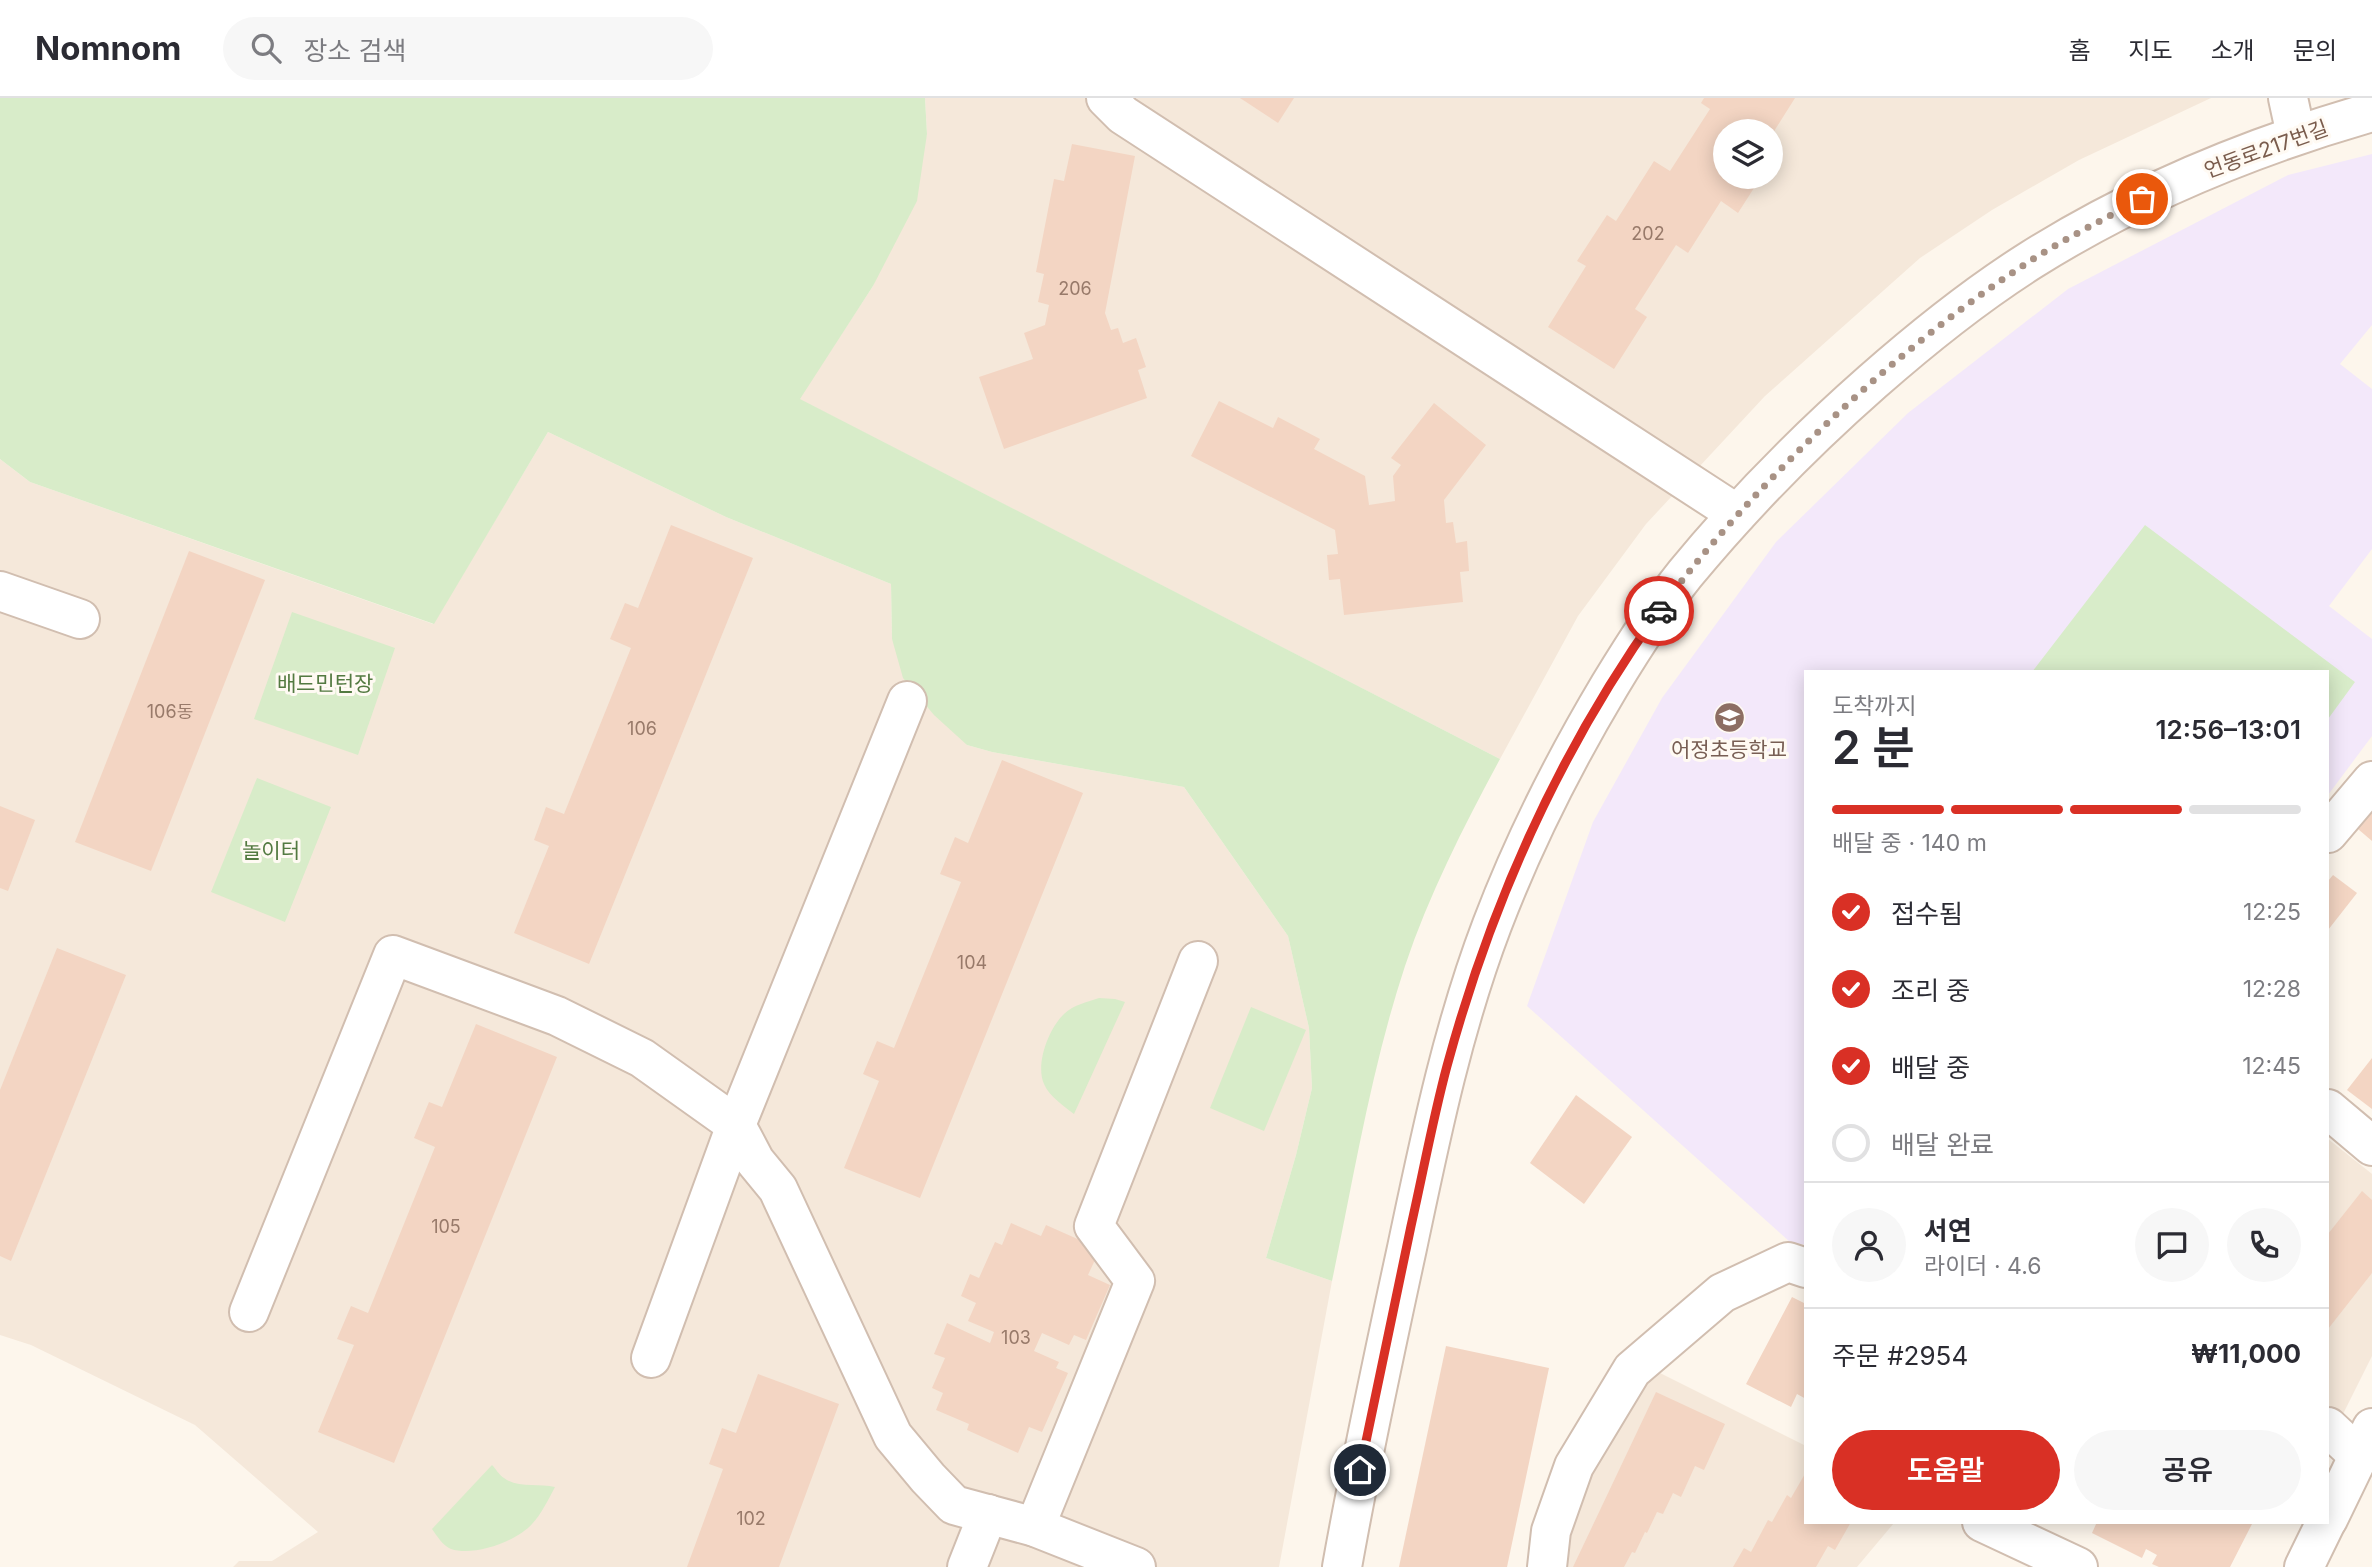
<!DOCTYPE html>
<html lang="ko">
<meta charset="utf-8">
<style>
body{margin:0;font-family:Inter,"Noto Sans KR",sans-serif;background:#f7f7f7;color:#2b2b33;height:100vh;display:flex;flex-direction:column;font-size:26px;white-space:nowrap}
*{box-sizing:border-box;margin:0}
p{font-size:23px;color:#7c7c81}
.icon{flex:none;width:38px;height:38px;fill:none;stroke:currentColor;stroke-width:2;stroke-linecap:round;stroke-linejoin:round}
.map{position:relative;flex:1;overflow:hidden}
.panel{position:absolute;left:1804px;top:572px;width:525px;height:854px;display:flex;flex-direction:column;background:#fff;border-radius:0px;box-shadow:0 4px 18px #0003}
.panel>*{flex:none}
.fabs{position:absolute;left:1713px;top:21px;display:grid;gap:14px}
.fabs a{display:grid;place-items:center;width:70px;height:70px;border-radius:50%;background:#fff;box-shadow:0 4px 18px #0003;font-size:35px}
.pin{position:absolute;display:grid;place-items:center;width:60px;height:60px;color:#fff;margin:-30px;border:4px solid #fff;border-radius:50%;box-shadow:0 2px 7px #0007}
.courier{position:absolute;display:grid;place-items:center;width:70px;height:70px;margin:-35px;border:5px solid #d93025;border-radius:50%;background:#fff;color:#222;box-shadow:0 2px 9px #0007}
.summary em{font-style:normal;font-weight:600}
.summary div{display:flex;flex-direction:column-reverse}
.summary{display:flex;align-items:center;justify-content:space-between;height:119px;padding:0 28px}
h1{font-size:46px;font-weight:600;line-height:52px}
.bar{display:grid;grid-template-columns:repeat(4,1fr);gap:10px 7px;align-content:center;height:84px;padding:0 28px}
.bar i{height:9px;border-radius:5px;background:#e1e1e2}
.bar .on{background:#d93025}
.bar p{grid-column:span 4}
.line{display:flex;align-items:center;gap:18px;padding:0 28px;border-top:2px solid #e1e1e2}
.line div{flex:1}
.round{display:grid;place-items:center;flex:none;width:74px;height:74px;border-radius:37px;background:#f7f7f7}
ol{padding:0 28px;list-style:none}
li{display:flex;align-items:center;gap:21px;height:77px}
li p{margin-inline-start:auto}
li .icon{padding:7px;border-radius:50%;background:#d93025;color:#fff;stroke-width:4}
li:last-child{color:#7c7c81}
li i{width:38px;height:38px;border:4px solid #e1e1e2;border-radius:50%}
.cta{display:flex;gap:14px;margin-top:auto;padding:14px 28px}
.cta a{flex:1;height:80px;border-radius:42px;background:#d93025;color:#fff;font-size:28px;font-weight:600;line-height:80px;text-align:center}
.cta a+a{background:#f7f7f7;color:#2b2b33}
header{display:flex;align-items:center;gap:42px;box-sizing:border-box;height:98px;padding:0 35px;background:#fff;border-bottom:2px solid #e1e1e2}
header strong{font-size:33px}
nav{display:flex;gap:38px;margin-inline-start:auto;font-size:24px}
.search{width:490px;height:63px;background:#f7f7f7;display:flex;align-items:center;gap:18px;box-sizing:border-box;padding:0 24px;border-radius:38px;color:#7c7c81;font-size:26px}
.map>svg:first-child{display:block}
</style>
<header>
<strong>Nomnom</strong>
<div class="search"><svg class="icon" aria-label="search" viewBox="0 0 24 24"><circle cx="10" cy="10" r="6"/><path d="M15 15l6 6"/></svg>장소 검색</div>
<nav><a>홈</a><a>지도</a><a>소개</a><a>문의</a></nav>
</header>
<div class="map">
<svg width="2372" height="1469" viewBox="0 0 2372 1469">
<rect width="100%" height="100%" fill="#fdf6ec"/>
<g fill="#f5e8da" fill-rule="evenodd">
<path d="M925,0H2211L2079,62L1992,112L1920,160L1765,298L1646,426L1578,518L1500,661L799,301L873,188L927,36ZM1726,33H1771V79H1726Z"/>
<polygon points="548,334 726,419 891,486 892,541 967,647 992,654 1184,689 1288,838 1309,930 1312,990 1296,1057 1266,1160 1332,1183 1279,1469 233,1469 239,1463 272,1463 318,1434 195,1327 31,1247 0,1237 0,361 30,384 433,526"/>
<polygon points="2328,1041 2372,1076 2372,1258 2328,1346"/>
<polygon points="1650,1270 1806,1348 1806,1424 1894,1425 1857,1469 1558,1469 1585,1370"/>
</g>
<polygon fill="#f3e8fa" points="2372,56 2372,227 2340,266 2372,291 2372,451 2329,508 2372,541 2372,638 2328,697 2328,574 1806,574 1806,1147 1790,1144 1527,908 1593,724 1662,600 1776,444 1908,315 2068,191 2288,77"/>
<g fill="#d8ecc9">
<path d="M0,0H925L927,36L917,103L873,188L800,301L1500,661C1464,728 1429,796 1405,868C1371,971 1354,1078 1332,1183L1266,1160L1296,1057L1312,990L1309,930L1288,838L1184,689L992,654L967,647L934,617L903,580L892,541L891,486L726,419L548,334L434,526L30,384L0,361Z"/>
<polygon points="2145,427 2355,584 2328,621 2328,574 2032,574"/>
<polygon points="292,514 395,550 358,657 254,621"/>
<polygon points="257,680 331,709 285,824 211,794"/>
<path d="M1099,900L1115,901L1125,904L1074,1016C1064,1008 1049,998 1044,986C1035,966 1049,930 1064,916C1073,907 1087,904 1099,900Z"/>
<polygon points="1251,909 1306,932 1264,1033 1210,1010"/>
<path d="M492,1367C496,1371 499,1377 504,1380C518,1391 539,1385 555,1389C549,1400 541,1417 532,1426C517,1443 474,1459 451,1451C443,1448 437,1438 432,1431Z"/>
</g>
<g fill="#f3d5c3">
<polygon points="1240,0 1294,0 1278,25"/>
<polygon points="1704,0 1795,0 1771,38 1771,33 1726,33 1726,79 1761,79 1738,115 1721,103 1688,155 1676,147 1635,211 1647,219 1614,271 1548,229 1586,168 1577,163 1607,117 1616,123 1654,63 1670,73 1710,11 1701,5"/>
<polygon points="1072,46 1135,58 1105,215 1111,232 1118,230 1123,245 1136,240 1146,269 1138,272 1147,300 1004,351 979,279 1033,261 1024,235 1045,227 1049,207 1038,204 1044,176 1036,174 1054,81 1064,83"/>
<polygon points="1219,303 1273,330 1278,319 1320,341 1314,351 1365,378 1369,407 1395,403 1393,378 1401,367 1391,360 1434,305 1486,347 1444,402 1446,425 1453,424 1456,445 1467,443 1469,473 1460,474 1463,504 1344,517 1340,481 1329,482 1327,457 1338,456 1335,432 1191,358"/>
<polygon points="671,427 753,460 589,866 514,835 549,748 534,742 546,709 564,716 631,550 610,541 625,505 638,510"/>
<polygon points="189,453 265,482 151,773 75,744"/>
<polygon points="1002,662 1083,695 920,1100 844,1070 879,983 863,976 877,943 894,950 961,784 940,776 955,739 968,745"/>
<polygon points="0,708 35,722 8,793 0,790"/>
<polygon points="2372,713 2372,743 2358,731"/>
<polygon points="2333,777 2357,795 2328,832 2328,783"/>
<polygon points="57,850 126,877 11,1163 0,1158 0,992"/>
<polygon points="476,926 557,959 394,1365 318,1334 354,1247 337,1241 351,1208 368,1215 435,1049 414,1040 429,1004 442,1009"/>
<polygon points="2372,960 2372,1011 2347,992"/>
<polygon points="1576,997 1632,1039 1584,1106 1530,1065"/>
<polygon points="2362,1093 2372,1102 2372,1175 2328,1231 2328,1136"/>
<polygon points="1011,1125 1041,1138 1046,1127 1100,1151 1088,1177 1110,1187 1086,1242 1074,1237 1069,1247 1042,1235 1034,1253 1059,1264 1056,1270 1068,1275 1042,1334 1029,1329 1018,1355 967,1332 969,1326 936,1312 943,1295 932,1290 945,1260 934,1256 947,1225 990,1245 994,1234 968,1223 976,1205 961,1198 970,1176 979,1180 995,1144 1002,1147"/>
<polygon points="1792,1199 1806,1206 1806,1301 1797,1296 1791,1309 1746,1286"/>
<polygon points="1446,1248 1549,1270 1507,1469 1399,1469"/>
<polygon points="758,1276 839,1306 779,1469 687,1469 723,1371 709,1366 722,1330 736,1335"/>
<polygon points="1656,1294 1725,1326 1704,1372 1695,1368 1681,1399 1673,1395 1663,1416 1657,1414 1647,1435 1645,1434 1635,1455 1632,1454 1624,1469 1573,1469"/>
<polygon points="1806,1374 1806,1424 1851,1424 1835,1452 1828,1448 1816,1469 1733,1469 1744,1450 1751,1454 1768,1422 1772,1424 1787,1397 1791,1400"/>
<polygon points="2097,1424 2253,1424 2230,1469 2159,1469 2152,1466 2157,1457 2146,1451 2142,1460 2092,1435"/>
</g>
<g fill="none" stroke-linecap="round" stroke-linejoin="round">
<defs>
<g id="minor">
<polyline points="1106,0 1123,17 1737,416"/>
<polyline points="2288,0 2296,37"/>
<polyline points="0,493 80,521"/>
<polyline points="2328,735 2372,683"/>
<polyline points="2328,1011 2372,1048"/>
<polyline points="249,1214 393,857 557,918 642,960 736,1027 755,1063 778,1091 893,1338 928,1380 954,1407 1035,1429 1136,1469"/>
<polyline points="651,1260 736,1027 907,603"/>
<polyline points="2328,1329 2359,1358"/>
<polyline points="2328,1421 2372,1330"/>
<polyline points="1982,1424 2078,1469"/>
<polyline points="1035,1429 1135,1183 1094,1128 1198,863"/>
<polyline points="967,1469 988,1416"/>
<path d="M1342,1469C1361,1362 1384,1256 1407,1150C1430,1041 1452,932 1492,827C1524,743 1564,664 1610,587C1633,549 1657,511 1685,476C1742,407 1805,343 1872,284C1922,240 1974,198 2031,162C2136,96 2253,48 2372,14"/>
<polyline points="1547,1469 1551,1433 1574,1368 1632,1272 1722,1195 1788,1164 1806,1170"/>
<polyline points="2304,1469 2326,1424"/>
</g>
</defs>
<use href="#minor" stroke="#d1beb0" stroke-width="42"/>
<use href="#minor" stroke="#fff" stroke-width="38"/>
</g>
<g fill="none" stroke-linecap="round" stroke-linejoin="round">
<path stroke="#a89285" stroke-width="7" stroke-dasharray="0 12.6" d="M1659,513C1693,466 1731,423 1772,380C1850,299 1936,224 2030,163C2066,140 2104,121 2142,101"/>
<path stroke="#d93025" stroke-width="9" d="M1360,1372C1377,1291 1394,1209 1411,1128C1423,1075 1433,1020 1447,968C1491,806 1561,650 1659,513"/>
</g>
<defs>
<symbol id="school-disc" viewBox="-11 -11 22 22"><circle r="9.5" fill="#8d6e63" stroke="#fffaf3"/><path d="M0-5L7-2L0 1L-7-2ZM-4 1L0 2.5L4 1V4Q0 6-4 4Z" fill="#fff"/></symbol>
</defs>
<g fill-rule="evenodd">
<use href="#school-disc" x="1712" y="602" width="35" height="35"/>
</g>
<g text-anchor="middle" dominant-baseline="central" stroke-width="6" stroke-linejoin="round" paint-order="stroke">
<g font-size="18" fill="#987a6a">
<text x="1648" y="135">202</text>
<text x="1075" y="190">206</text>
<text x="170" y="613">106동</text>
<text x="642" y="630">106</text>
<text x="972" y="864">104</text>
<text x="446" y="1128">105</text>
<text x="1016" y="1239">103</text>
<text x="751" y="1420">102</text>
</g>
<g font-size="21" fill="#7a5c4d" stroke="#fffaf3">
<text transform="translate(2266 51) rotate(-20)">언동로217번길</text>
</g>
<g font-size="21" fill="#537a41" stroke="#fffaf3">
<text x="325" y="585">배드민턴장</text>
<text x="271" y="752">놀이터</text>
</g>
<g font-size="21" fill="#785e54" stroke="#fffaf3">
<text x="1729" y="651">어정초등학교</text>
</g>
</g>
</svg>
<div class="fabs">
<a><svg class="icon" aria-label="layers" viewBox="0 0 24 24"><path d="M12 4l9 5-9 5-9-5zM3 14l9 5 9-5"/></svg></a>
</div>
<div class="pin" style="left:2142px;top:101px;background:#ea580c"><svg class="icon" aria-label="bag" viewBox="0 0 24 24"><path d="M5 8h14l-1 12H6zM9 8a3 3 0 0 1 6 0"/></svg></div>
<div class="pin" style="left:1360px;top:1372px;background:#1f2937"><svg class="icon" aria-label="home" viewBox="0 0 24 24"><path d="M3 11l9-7 9 7M6 9v11h12V9"/></svg></div>
<div class="courier" style="left:1659px;top:513px"><svg class="icon" aria-label="car" viewBox="0 0 24 24"><path d="M5 17H2v-5l4-1 3-4h7l3 4 3 1v5h-3M9 17h6M6 11h13"/><circle cx="7" cy="17" r="2"/><circle cx="17" cy="17" r="2"/></svg></div>
<section class="panel">
<div class="summary"><div><h1>2 분</h1><p>도착까지</p></div><em>12:56–13:01</em></div>
<div class="bar"><i class="on"></i><i class="on"></i><i class="on"></i><i></i><p>배달 중 · 140 m</p></div>
<ol>
<li><svg class="icon" aria-label="check" viewBox="0 0 24 24"><path d="M5 12l5 5 9-10"/></svg>접수됨<p>12:25</p></li>
<li><svg class="icon" aria-label="check" viewBox="0 0 24 24"><path d="M5 12l5 5 9-10"/></svg>조리 중<p>12:28</p></li>
<li><svg class="icon" aria-label="check" viewBox="0 0 24 24"><path d="M5 12l5 5 9-10"/></svg>배달 중<p>12:45</p></li>
<li><i></i>배달 완료</li>
</ol>
<div class="line" style="height:126px"><a class="round"><svg class="icon" aria-label="person" viewBox="0 0 24 24"><circle cx="12" cy="8" r="4"/><path d="M4 21q1-7 8-7t8 7"/></svg></a><div><b>서연</b><p>라이더 · 4.6</p></div><a class="round"><svg class="icon" aria-label="chat" viewBox="0 0 24 24"><path d="M4 5h16v11H9l-5 4z"/></svg></a><a class="round"><svg class="icon" aria-label="phone" viewBox="0 0 24 24"><path d="M5 4h4l2 5-3 2q2 4 5 5l2-3 5 2v4C11 20 4 13 5 4z"/></svg></a></div>
<div class="line" style="height:91px"><div>주문 #2954</div><b>₩11,000</b></div>
<div class="cta"><a>도움말</a><a>공유</a></div>
</section>
</div>
